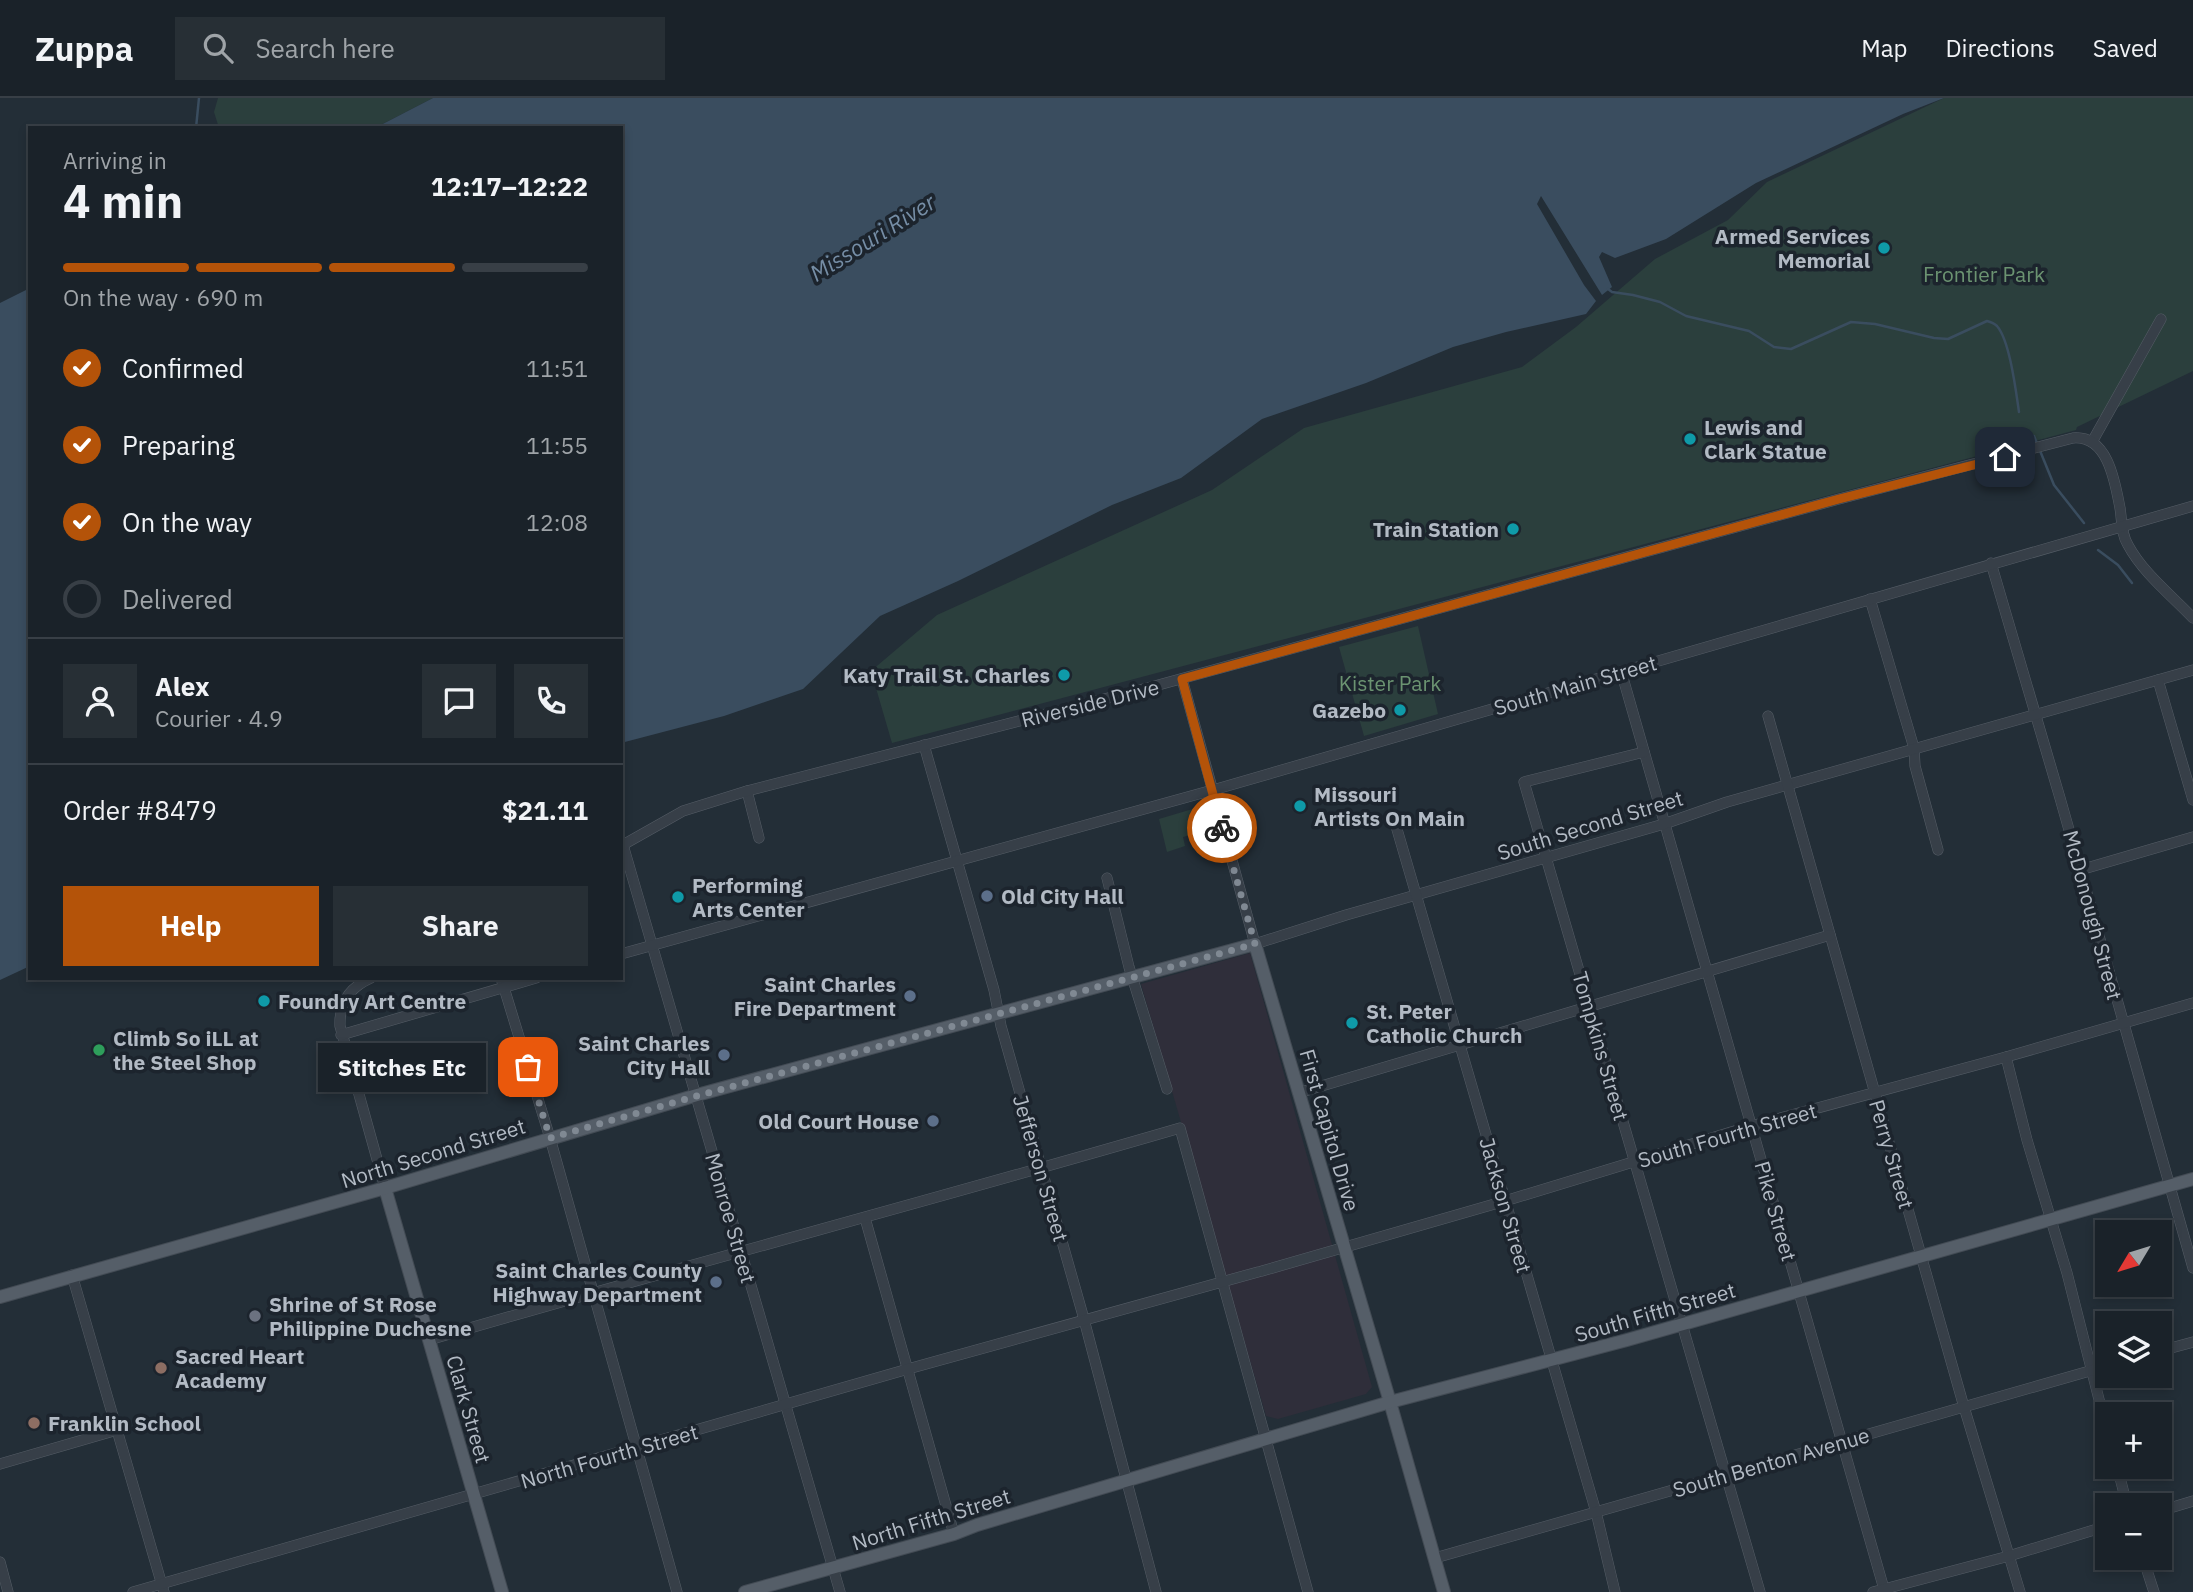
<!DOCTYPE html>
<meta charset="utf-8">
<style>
body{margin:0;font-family:"IBM Plex Sans",sans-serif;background:#272f35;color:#f1f3f6;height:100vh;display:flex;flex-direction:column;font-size:26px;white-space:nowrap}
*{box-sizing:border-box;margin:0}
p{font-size:23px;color:#9fa4a8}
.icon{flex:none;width:38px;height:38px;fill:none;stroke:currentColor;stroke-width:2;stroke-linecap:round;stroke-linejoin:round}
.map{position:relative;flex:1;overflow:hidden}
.panel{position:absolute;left:28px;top:28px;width:595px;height:854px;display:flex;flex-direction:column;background:#1a2229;border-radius:0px;box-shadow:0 4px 10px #0003,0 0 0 2px #383f46}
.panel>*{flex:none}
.needle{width:46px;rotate:232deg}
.buttons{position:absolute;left:2095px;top:1122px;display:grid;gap:14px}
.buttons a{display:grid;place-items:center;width:77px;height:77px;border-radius:0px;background:#1a2229;box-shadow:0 4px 10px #0003,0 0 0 2px #383f46;font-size:35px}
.pin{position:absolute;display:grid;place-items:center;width:60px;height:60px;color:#fff;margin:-30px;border-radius:14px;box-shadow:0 4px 10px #0006}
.courier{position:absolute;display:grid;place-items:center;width:70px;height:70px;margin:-35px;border:5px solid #b45309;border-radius:50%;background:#fff;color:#222;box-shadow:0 2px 9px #0007}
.bubble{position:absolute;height:49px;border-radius:0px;background:#1a2229;box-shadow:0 4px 10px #0003,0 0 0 2px #383f46;font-size:23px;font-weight:800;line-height:49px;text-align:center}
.summary em{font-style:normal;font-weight:800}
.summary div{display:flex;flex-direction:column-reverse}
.summary{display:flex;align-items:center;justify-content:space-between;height:119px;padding:0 35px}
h1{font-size:46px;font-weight:800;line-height:52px}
.bar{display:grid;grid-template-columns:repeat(4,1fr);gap:10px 7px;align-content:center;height:84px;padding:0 35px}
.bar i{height:9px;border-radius:5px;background:#383f46}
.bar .on{background:#b45309}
.bar p{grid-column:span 4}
.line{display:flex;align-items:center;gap:18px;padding:0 35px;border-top:2px solid #383f46}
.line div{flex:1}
.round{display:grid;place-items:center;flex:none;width:74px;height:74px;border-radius:0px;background:#272f35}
ol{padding:0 35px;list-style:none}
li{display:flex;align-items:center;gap:21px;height:77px}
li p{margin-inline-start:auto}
li .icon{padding:7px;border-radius:50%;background:#b45309;color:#fff;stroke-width:4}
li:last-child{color:#9fa4a8}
li i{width:38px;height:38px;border:4px solid #383f46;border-radius:50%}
.action{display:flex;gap:14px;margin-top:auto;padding:14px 35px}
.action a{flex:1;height:80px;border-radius:0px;background:#b45309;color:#fff;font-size:28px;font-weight:800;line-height:80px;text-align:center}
.action a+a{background:#272f35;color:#f1f3f6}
header{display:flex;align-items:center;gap:42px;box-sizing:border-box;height:98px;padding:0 35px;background:#1a2229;border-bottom:2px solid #383f46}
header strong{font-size:33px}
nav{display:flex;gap:38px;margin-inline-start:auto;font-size:24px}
.search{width:490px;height:63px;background:#272f35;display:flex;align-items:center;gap:18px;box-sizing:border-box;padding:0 24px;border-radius:0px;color:#9fa4a8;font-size:26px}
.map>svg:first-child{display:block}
</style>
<header>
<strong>Zuppa</strong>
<div class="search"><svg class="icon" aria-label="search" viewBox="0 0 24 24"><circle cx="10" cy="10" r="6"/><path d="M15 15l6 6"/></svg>Search here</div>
<nav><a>Map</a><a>Directions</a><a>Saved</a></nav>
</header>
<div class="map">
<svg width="2193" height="1494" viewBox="0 0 2193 1494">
<rect width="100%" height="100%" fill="#232e37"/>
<polygon fill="#2f2e3a" points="1250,855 1372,1289 1366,1296 1278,1321 1266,1318 1141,886"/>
<g fill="#2b3f3d">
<polygon points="218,0 433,0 375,30 219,30 214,14"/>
<polygon points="1944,0 2193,0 2193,273 2077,329 2076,332 892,645 871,573 937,517 1212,392 1304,330 1522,269 1576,229 1655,161 1728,122 1767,84"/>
<polygon points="1418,528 1438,616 1364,638 1339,549"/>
<polygon points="1206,707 1211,731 1183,739 1185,748 1167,754 1159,721"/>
</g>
<g fill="#3a4d5f">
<polygon points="433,0 1944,0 1903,16 1756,85 1666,141 1615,160 1602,154 1599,159 1612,189 1602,197 1541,98 1537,106 1584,187 1596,203 1586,216 1506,234 1453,249 1366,285 1262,321 1181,380 1112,407 958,483 880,518 803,591 724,618 621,645 621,30 375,30"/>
<polygon points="30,190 30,868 0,882 0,205"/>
</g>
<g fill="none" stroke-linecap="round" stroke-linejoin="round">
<g stroke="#3a4d5f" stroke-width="2.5">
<polyline points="196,30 199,0"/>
<path d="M1608,191L1612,194L1633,197L1660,204L1686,218L1749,233L1774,249L1791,251L1851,224L1875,226L1934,240L1948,241L1987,223C1991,224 1994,225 1997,228C2010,243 2016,294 2019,314"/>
<polyline points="2034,338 2054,387 2084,425"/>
<polyline points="2098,452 2118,467 2132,485"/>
</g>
<defs>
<g id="minor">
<polyline points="2092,344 2161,221"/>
<polyline points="1991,465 2060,700 2193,1170"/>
<polyline points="1870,501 1914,650 1915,668 1938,752"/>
<polyline points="1621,573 1884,1491"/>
<polyline points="1182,581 1255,846 1346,817 1664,726 1727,704 2193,572"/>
<polyline points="2158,582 2193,702"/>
<polyline points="1768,618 1964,1309 2020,1494"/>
<polyline points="924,647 994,892 1001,928 1082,1214 1156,1494"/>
<polyline points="1644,654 1524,684 1760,1494"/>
<polyline points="747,693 759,740"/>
<polyline points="1394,721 1596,1414 1615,1494"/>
<polyline points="623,747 840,1494"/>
<path d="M621,748L683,713L747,693L1151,589L1839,401L2073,340C2108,337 2115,384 2120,410C2122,422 2121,436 2128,447C2143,475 2171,497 2193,520"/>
<polyline points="2080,772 2193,739"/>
<polyline points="1107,780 1129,869 1167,991"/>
<polyline points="621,856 1220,690 2193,408"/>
<path d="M371,880C350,889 339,904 340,928L385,1090"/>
<polyline points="501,880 550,1040 677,1494"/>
<polyline points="341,937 536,880"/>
<polyline points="2006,959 2027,1042 2067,1175 2107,1333"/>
<polyline points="1298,995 1830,837"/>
<polyline points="865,1120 954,1436"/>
<polyline points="1262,1173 1505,1103 1751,1028 2006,959 2193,905"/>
<polyline points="72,1177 164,1494"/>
<path d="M429,1242C678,1169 930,1103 1180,1030L1308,1494"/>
<polyline points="2160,1253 2193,1244"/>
<polyline points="0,1366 117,1332"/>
<polyline points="2117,1368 2127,1407"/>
<polyline points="2160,1413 2193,1403"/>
<polyline points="1435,1460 2107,1268"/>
<polyline points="2143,1460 2154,1494"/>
<polyline points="0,1464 8,1494"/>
<polyline points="133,1494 908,1271 1258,1174"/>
<polyline points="1873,1494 2009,1458 2107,1428"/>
</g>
<g id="major">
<polyline points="385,1090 502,1494"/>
<polyline points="0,1199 385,1090 697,997 1255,846 1390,1304 1444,1494"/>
<polyline points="745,1494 954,1436 977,1427 1390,1304 1627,1242 2193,1081"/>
</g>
</defs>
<use href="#minor" stroke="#555d66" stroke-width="11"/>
<use href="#major" stroke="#434b54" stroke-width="14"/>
<use href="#minor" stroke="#373f48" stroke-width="10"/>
<use href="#major" stroke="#555e68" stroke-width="12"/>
</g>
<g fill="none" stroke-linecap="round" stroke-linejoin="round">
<polyline stroke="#808993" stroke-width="7" stroke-dasharray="0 12.6" points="528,969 550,1040 697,998 1255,846 1222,730"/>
<polyline stroke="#b45309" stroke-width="9" points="1222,730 1182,581 1839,401 2005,359"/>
</g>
<g fill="#0f9aa8" stroke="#1c242d" stroke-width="2.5">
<circle cx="1884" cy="150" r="7"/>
<circle cx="1690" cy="341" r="7"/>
<circle cx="1513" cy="431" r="7"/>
<circle cx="1064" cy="577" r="7"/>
<circle cx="1400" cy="612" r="7"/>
<circle cx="1300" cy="708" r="7"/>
<circle cx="678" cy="799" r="7"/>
<circle cx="264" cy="903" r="7"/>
<circle cx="1352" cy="925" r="7"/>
</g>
<g fill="#5c6f8a" stroke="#1c242d" stroke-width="2.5">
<circle cx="987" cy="798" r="7"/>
<circle cx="910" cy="898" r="7"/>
<circle cx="724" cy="957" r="7"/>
<circle cx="933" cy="1023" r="7"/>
<circle cx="716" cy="1184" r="7"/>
</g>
<circle fill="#2e9e5b" stroke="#1c242d" stroke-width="2.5" cx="99" cy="952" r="7"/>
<circle fill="#6b7280" stroke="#1c242d" stroke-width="2.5" cx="255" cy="1218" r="7"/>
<g fill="#8d6e63" stroke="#1c242d" stroke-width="2.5">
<circle cx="161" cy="1270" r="7"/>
<circle cx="34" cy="1325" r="7"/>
</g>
<g text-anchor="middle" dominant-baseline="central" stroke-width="7" stroke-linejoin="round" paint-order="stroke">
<g font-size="21" font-weight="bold" fill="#b2bac4" stroke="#1c242d" text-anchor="start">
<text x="1870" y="138" text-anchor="end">Armed Services<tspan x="1870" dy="24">Memorial</tspan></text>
<text x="1704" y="329">Lewis and<tspan x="1704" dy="24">Clark Statue</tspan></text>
<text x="1499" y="431" text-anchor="end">Train Station</text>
<text x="1050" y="577" text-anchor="end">Katy Trail St. Charles</text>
<text x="1386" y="612" text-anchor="end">Gazebo</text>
<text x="1314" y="696">Missouri<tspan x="1314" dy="24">Artists On Main</tspan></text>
<text x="692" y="787">Performing<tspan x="692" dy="24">Arts Center</tspan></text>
<text x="1001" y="798">Old City Hall</text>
<text x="896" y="886" text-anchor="end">Saint Charles<tspan x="896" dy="24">Fire Department</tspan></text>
<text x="278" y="903">Foundry Art Centre</text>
<text x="1366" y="913">St. Peter<tspan x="1366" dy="24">Catholic Church</tspan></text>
<text x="113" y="940">Climb So iLL at<tspan x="113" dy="24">the Steel Shop</tspan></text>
<text x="710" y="945" text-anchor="end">Saint Charles<tspan x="710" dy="24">City Hall</tspan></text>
<text x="919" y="1023" text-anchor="end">Old Court House</text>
<text x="702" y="1172" text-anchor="end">Saint Charles County<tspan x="702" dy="24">Highway Department</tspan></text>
<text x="269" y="1206">Shrine of St Rose<tspan x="269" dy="24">Philippine Duchesne</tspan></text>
<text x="175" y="1258">Sacred Heart<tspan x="175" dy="24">Academy</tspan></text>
<text x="48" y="1325">Franklin School</text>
</g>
<g font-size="21" fill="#6b9371" stroke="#1c242d">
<text x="1984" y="176">Frontier Park</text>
<text x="1390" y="585">Kister Park</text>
</g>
<g font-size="21" fill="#b2bac4" stroke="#1c242d">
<text transform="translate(1575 587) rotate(-16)">South Main Street</text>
<text transform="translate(1090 605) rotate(-14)">Riverside Drive</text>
<text transform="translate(1590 727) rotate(-17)">South Second Street</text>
<text transform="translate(2093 817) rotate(75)">McDonough Street</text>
<text transform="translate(1601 948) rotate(74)">Tompkins Street</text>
<text transform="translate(1330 1032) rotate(74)">First Capitol Drive</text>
<text transform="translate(1727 1037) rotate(-16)">South Fourth Street</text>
<text transform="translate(433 1055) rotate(-17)">North Second Street</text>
<text transform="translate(1892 1056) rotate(74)">Perry Street</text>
<text transform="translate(1041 1070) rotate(74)">Jefferson Street</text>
<text transform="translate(1506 1107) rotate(74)">Jackson Street</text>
<text transform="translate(1776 1113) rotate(74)">Pike Street</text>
<text transform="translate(731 1120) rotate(74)">Monroe Street</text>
<text transform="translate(1655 1214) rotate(-16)">South Fifth Street</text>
<text transform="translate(469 1311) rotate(74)">Clark Street</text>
<text transform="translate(609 1358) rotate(-16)">North Fourth Street</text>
<text transform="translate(1771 1364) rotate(-16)">South Benton Avenue</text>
<text transform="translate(931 1421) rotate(-17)">North Fifth Street</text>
</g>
<g font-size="23" font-style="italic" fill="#758da5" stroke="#1c242d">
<text transform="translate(872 139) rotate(-32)">Missouri River</text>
</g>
</g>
</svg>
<div class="buttons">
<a><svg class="needle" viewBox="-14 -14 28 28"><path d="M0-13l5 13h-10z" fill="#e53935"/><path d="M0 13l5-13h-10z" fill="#9fa4a8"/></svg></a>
<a><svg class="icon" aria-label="layers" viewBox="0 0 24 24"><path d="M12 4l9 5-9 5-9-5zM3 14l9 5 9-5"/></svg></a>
<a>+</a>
<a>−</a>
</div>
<div class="pin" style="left:528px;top:969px;background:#ea580c"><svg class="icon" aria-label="bag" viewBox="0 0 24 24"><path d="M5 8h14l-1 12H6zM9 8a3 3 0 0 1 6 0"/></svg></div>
<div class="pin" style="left:2005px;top:359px;background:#1f2937"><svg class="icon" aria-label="home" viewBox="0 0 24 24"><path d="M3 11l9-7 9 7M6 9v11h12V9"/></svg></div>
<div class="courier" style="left:1222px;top:730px"><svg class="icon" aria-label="bike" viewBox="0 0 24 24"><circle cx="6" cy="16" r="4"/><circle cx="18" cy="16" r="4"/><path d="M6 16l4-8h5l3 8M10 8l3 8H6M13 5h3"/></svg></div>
<div class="bubble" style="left:318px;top:945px;width:168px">Stitches Etc</div>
<section class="panel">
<div class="summary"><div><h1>4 min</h1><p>Arriving in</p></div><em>12:17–12:22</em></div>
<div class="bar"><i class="on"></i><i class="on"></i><i class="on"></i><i></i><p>On the way · 690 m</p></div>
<ol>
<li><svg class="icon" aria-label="check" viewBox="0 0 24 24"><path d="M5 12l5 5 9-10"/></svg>Confirmed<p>11:51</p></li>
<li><svg class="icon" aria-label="check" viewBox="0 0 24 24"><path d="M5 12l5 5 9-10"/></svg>Preparing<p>11:55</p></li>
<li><svg class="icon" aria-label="check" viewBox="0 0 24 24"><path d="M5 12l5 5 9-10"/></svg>On the way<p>12:08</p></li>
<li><i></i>Delivered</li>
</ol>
<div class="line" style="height:126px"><a class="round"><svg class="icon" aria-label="person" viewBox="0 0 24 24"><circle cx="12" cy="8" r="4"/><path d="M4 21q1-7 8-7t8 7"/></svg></a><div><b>Alex</b><p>Courier · 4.9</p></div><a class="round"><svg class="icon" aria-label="chat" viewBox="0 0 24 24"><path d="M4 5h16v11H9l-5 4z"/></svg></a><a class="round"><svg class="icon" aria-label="phone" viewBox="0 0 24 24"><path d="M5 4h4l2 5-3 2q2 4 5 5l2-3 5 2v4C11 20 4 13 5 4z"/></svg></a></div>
<div class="line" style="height:91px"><div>Order #8479</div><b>$21.11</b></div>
<div class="action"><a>Help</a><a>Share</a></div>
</section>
</div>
